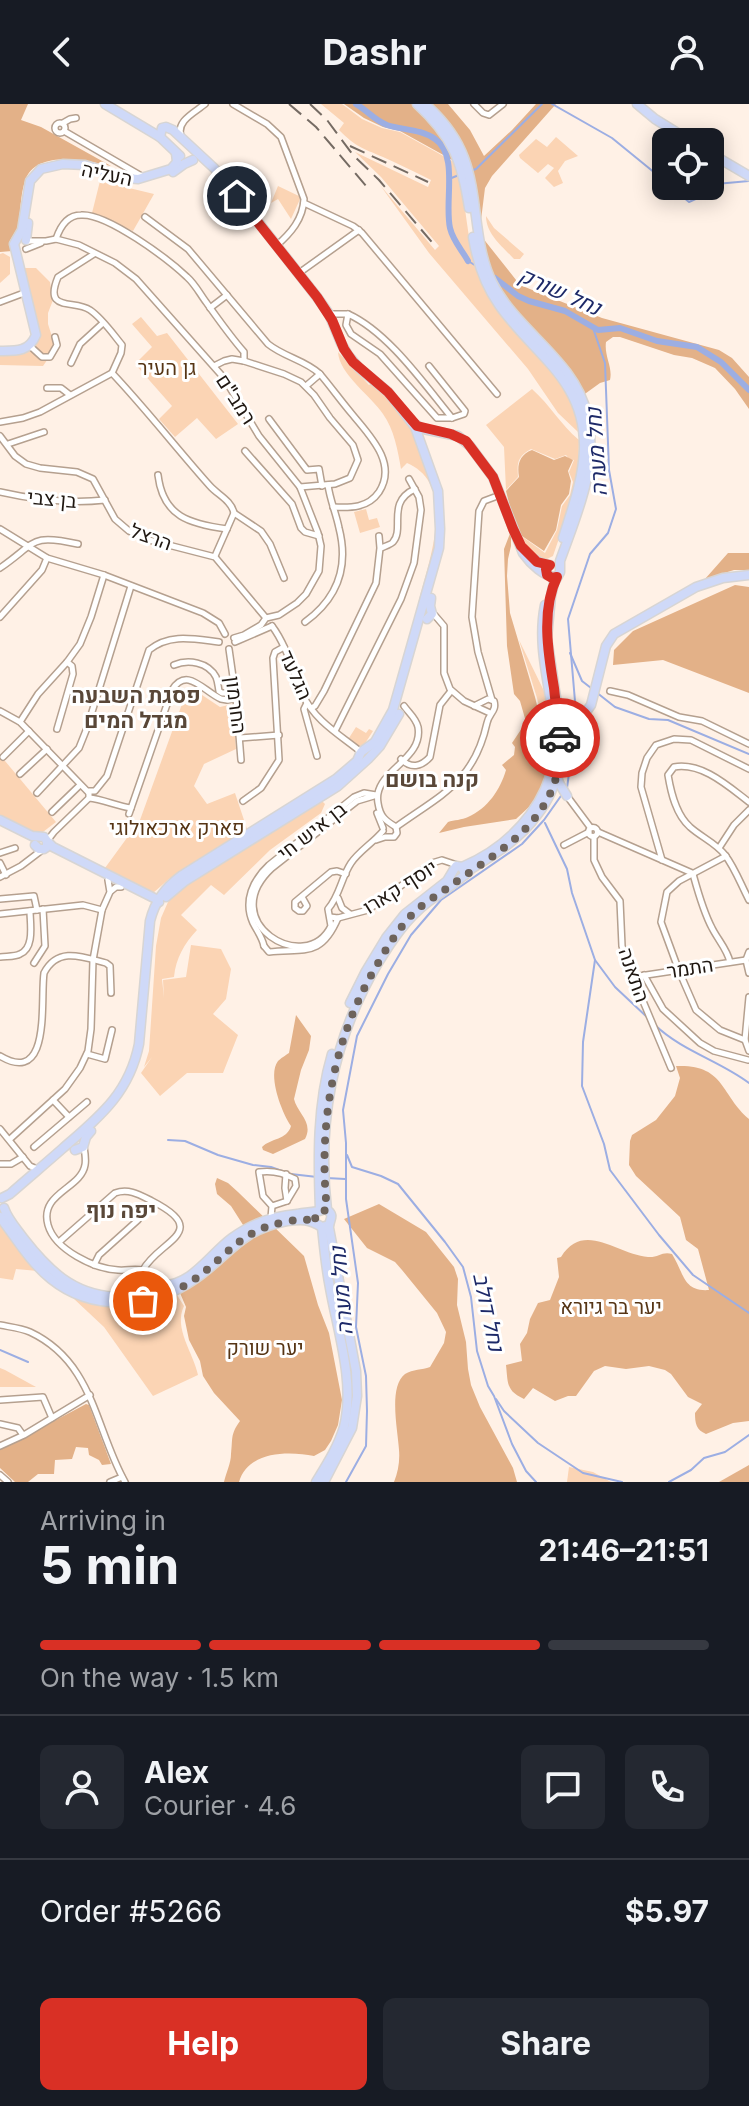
<!DOCTYPE html>
<meta charset="utf-8">
<style>
body{margin:0;font-family:Inter,Heebo,sans-serif;background:#242831;color:#f1f3f6;height:100vh;display:flex;flex-direction:column;font-size:30px;white-space:nowrap}
*{box-sizing:border-box;margin:0}
p{font-size:26px;color:#9ea1a6}
.icon{flex:none;width:44px;height:44px;fill:none;stroke:currentColor;stroke-width:2;stroke-linecap:round;stroke-linejoin:round}
.map{position:relative;height:1378px;overflow:hidden}
.side{display:flex;flex-direction:column;background:#171b24;flex:1}
.side>*{flex:none}
.tools{position:absolute;left:652px;top:24px;display:grid;gap:16px}
.tools a{display:grid;place-items:center;width:72px;height:72px;border-radius:12px;background:#171b24;box-shadow:0 4px 20px #0003;font-size:40px}
.pin{position:absolute;display:grid;place-items:center;width:68px;height:68px;color:#fff;margin:-34px;border:4px solid #fff;border-radius:50%;box-shadow:0 2px 8px #0007}
.courier{position:absolute;display:grid;place-items:center;width:80px;height:80px;margin:-40px;border:6px solid #d93025;border-radius:50%;background:#fff;color:#222;box-shadow:0 2px 10px #0007}
.head em{font-style:normal;font-weight:700}
.head div{display:flex;flex-direction:column-reverse}
.head{display:flex;align-items:center;justify-content:space-between;height:136px;padding:0 40px}
h1{font-size:52px;font-weight:700;line-height:60px}
.bar{display:grid;grid-template-columns:repeat(4,1fr);gap:12px 8px;align-content:center;height:96px;padding:0 40px}
.bar i{height:10px;border-radius:6px;background:#363941}
.bar .on{background:#d93025}
.bar p{grid-column:span 4}
.line{display:flex;align-items:center;gap:20px;padding:0 40px;border-top:2px solid #363941}
.line div{flex:1}
.round{display:grid;place-items:center;flex:none;width:84px;height:84px;border-radius:12px;background:#242831}
.action{display:flex;gap:16px;margin-top:auto;padding:16px 40px}
.action a{flex:1;height:92px;border-radius:12px;background:#d93025;color:#fff;font-size:32px;font-weight:700;line-height:92px;text-align:center}
.action a+a{background:#242831;color:#f1f3f6}
header{display:flex;justify-content:space-between;align-items:center;height:104px;padding:0 40px;background:#171b24;font-size:36px;font-weight:700}
.map>svg:first-child{display:block}
</style>
<header><svg class="icon" aria-label="back" viewBox="0 0 24 24"><path d="M15 5l-7 7 7 7"/></svg>Dashr<svg class="icon" aria-label="person" viewBox="0 0 24 24"><circle cx="12" cy="8" r="4"/><path d="M4 21q1-7 8-7t8 7"/></svg></header>
<div class="map">
<svg width="749" height="1378" viewBox="0 0 749 1378">
<rect width="100%" height="100%" fill="#fff1e6"/>
<g fill="#fbd4b4">
<path d="M321,0H342L362,15L382,24L400,28L456,59C470,107 464,159 494,202C524,243 575,273 578,328L558,309L528,265L429,149L380,81L435,146L439,142L381,73L355,48L428,83L431,76C415,68 399,60 383,53C362,44 356,43 339,26L344,19Z"/>
<polygon points="556,33 578,52 565,57 558,67 563,79 554,83 545,74 554,64 548,60 538,69 520,54 519,51 536,35 547,43"/>
<polygon points="100,77 154,90 133,127 92,109"/>
<polygon points="278,82 301,93 291,115 278,95 271,99"/>
<path d="M486,112L494,124L524,150L520,155H514C502,142 486,130 486,112Z"/>
<polygon points="3,149 10,153 10,170 0,179 0,150"/>
<path d="M25,164H36L50,178L53,196L48,209V220L54,239L52,249L43,262L0,261V252C19,248 30,254 40,233L26,184Z"/>
<polygon points="141,213 157,232 167,229 238,320 216,335 197,314 175,333 159,315 172,302 135,260 152,243 132,220"/>
<path d="M338,248L369,281L372,279C409,307 439,368 438,414C438,443 429,472 422,500H418C428,459 459,381 407,359L401,365C398,347 394,325 383,310C371,292 339,270 338,248Z"/>
<path d="M532,285C550,301 561,321 579,336C579,382 567,410 553,452L545,456L534,452L520,431L545,449L557,426L562,402L570,391L573,378L569,368L574,356L569,355L566,351L555,355L531,345C517,353 517,359 518,373L506,386L504,343L486,321Z"/>
<polygon points="366,405 369,416 377,414 380,423 360,429 354,408"/>
<polygon points="519,536 544,587 551,628 551,654 537,594"/>
<polygon points="193,585 220,603 233,600 236,645 204,660 194,682 207,700 235,689 247,725 169,775 153,789 105,764 140,716 186,589"/>
<polygon points="356,623 366,629 369,625 373,627 362,644 349,634"/>
<polygon points="0,651 56,718 39,731 0,715"/>
<path d="M322,697L325,700L321,709L270,746L224,791L211,781L181,811L197,826C184,840 176,854 174,873L162,875L164,894L163,876L186,873L191,841L221,845L231,865L226,895L213,910L238,931L223,969H187L160,992L141,969L152,953L144,963L149,947L156,842L161,814L168,798L182,784Z"/>
<polygon points="0,1120 38,1167 16,1165 13,1176 0,1174"/>
<path d="M177,1191L184,1202C173,1224 194,1250 198,1271L153,1292L104,1223L73,1194L126,1205L144,1203Z"/>
<polygon points="0,1264 5,1266 36,1283 0,1283"/>
<polygon points="569,1363 593,1368 611,1378 567,1378"/>
</g>
<g fill="#e3b188">
<path d="M0,0H28L21,16L41,23L111,62C87,56 35,45 25,77C20,92 21,107 18,122C16,128 12,132 9,139L12,147L0,148Z"/>
<polygon points="344,0 414,0 442,30 456,58 400,27 383,23 364,14"/>
<polygon points="430,0 448,0 470,26 484,52 512,26 536,0 556,0 492,72 485,84 480,124 474,86"/>
<path d="M482,133L520,181L602,214L719,246L732,254L749,273V305L735,285L715,264L692,254L674,251L620,233H613L606,238C604,252 613,263 610,276L600,279L582,292L524,220L493,176Z"/>
<path d="M532,346L554,356L565,352L573,356L568,367L571,377L569,390L561,401L556,426L544,447L519,430L513,415L506,387L519,373C517,361 519,351 532,346Z"/>
<path d="M511,427V442L508,455L507,472L510,509L535,593L551,659L541,687L529,703L516,715L464,723L439,729L448,718C454,716 462,716 468,713C488,704 500,686 506,666L502,661L514,651L515,643L512,639L526,618L520,597L514,590L507,542L504,445Z"/>
<polygon points="728,449 749,449 749,466 734,466 705,475"/>
<polygon points="735,481 749,483 749,589 663,556 613,561 614,546 633,527"/>
<path d="M296,911L311,932L309,946L301,966L294,995C297,1009 314,1018 305,1035L273,1050L263,1046L262,1043C271,1034 287,1036 291,1022C282,1009 267,971 278,957C280,955 286,951 289,949Z"/>
<path d="M676,962C725,960 720,990 749,1015V1317L733,1319L706,1330C696,1326 695,1319 695,1309L702,1300L688,1293L671,1270L665,1266L649,1262L626,1265L605,1262L594,1267L576,1292H568L555,1297L533,1284L524,1295C506,1287 508,1279 506,1261L522,1257L520,1240L527,1229L530,1215L538,1199L550,1196L559,1173L557,1154L561,1153C584,1116 618,1151 648,1153C658,1154 662,1147 672,1150C684,1169 683,1188 709,1186L698,1145L686,1136L680,1113L636,1072L629,1061L630,1037L632,1031L656,1016L675,992L680,974Z"/>
<path d="M217,1074L228,1079L238,1088L304,1152L318,1201L329,1229L342,1296L338,1321L331,1337L325,1346L314,1352C288,1347 248,1347 239,1378H224C226,1369 231,1359 231,1350C233,1334 230,1331 240,1317L214,1289L203,1272L200,1257L189,1236L184,1212L186,1203L180,1189C205,1174 228,1152 252,1135L231,1102L217,1090L215,1080Z"/>
<path d="M379,1100L426,1128L454,1163L458,1175L457,1201L466,1238L468,1265L471,1281L480,1303L513,1364L517,1378H394C398,1368 400,1357 399,1346C398,1327 388,1283 405,1270C413,1265 422,1266 430,1263L444,1239L446,1228L437,1209L402,1166L395,1158L367,1144L344,1115Z"/>
<polygon points="86,1300 89,1301 111,1360 102,1361 99,1356 89,1351 88,1344 76,1343 72,1355 55,1356 54,1370 38,1370 28,1378 15,1378 0,1364 0,1346"/>
<polygon points="749,1361 749,1378 719,1378"/>
</g>
<g fill="none" stroke-linecap="round" stroke-linejoin="round">
<g stroke="#9caee3" stroke-width="2">
<polyline points="552,0 612,34 666,78"/>
<polyline points="470,67 476,65 542,0"/>
<polyline points="449,75 459,71"/>
<polyline points="670,82 689,98 700,93 716,80 749,77"/>
<polyline points="468,157 478,163"/>
<polyline points="570,549 582,577 591,584"/>
<polyline points="596,588 615,603 649,615 668,616 749,650"/>
<polyline points="576,609 568,515 590,450 608,429 616,405 609,366 605,259 593,224"/>
<polyline points="567,684 576,619"/>
<polyline points="545,719 567,765 572,789 595,856 615,883 648,914"/>
<polyline points="595,856 583,938 582,982 604,1040 610,1066 659,1131 693,1171 749,1209"/>
<path d="M655,921C682,947 720,957 749,979"/>
<polyline points="168,1036 185,1037 218,1051 253,1061 271,1063 282,1067"/>
<polyline points="347,1051 352,1063 381,1072 398,1080 445,1138 463,1163 471,1193 477,1247 488,1282 494,1292 512,1340 526,1367 536,1378"/>
<polyline points="291,1070 317,1073"/>
<polyline points="327,1074 345,1075"/>
<polyline points="0,1246 28,1258"/>
<polyline points="496,1295 504,1307 538,1339 583,1369 622,1378"/>
<polyline points="346,1378 366,1342 367,1307 366,1272 356,1223 358,1179 346,1095 346,1039 343,1006 357,932 388,870 411,831 441,796 522,740 544,716 563,689"/>
<polyline points="669,1378 691,1366 704,1354 725,1348 749,1331"/>
</g>
<g stroke="#9caee3" stroke-width="6">
<path d="M356,0C367,6 374,16 387,21C402,26 421,25 435,35C459,51 444,98 450,124C453,137 462,146 468,157"/>
<polyline points="495,174 518,192 529,197 565,207 598,226 620,224 657,237 697,243 721,258 749,286"/>
</g>
<defs>
<g id="minor">
<path d="M233,0L267,20L281,33L304,95C303,115 291,129 276,142"/>
<polyline points="474,0 483,9 489,11 503,0"/>
<circle cx="60" cy="24" r="5"/>
<polyline points="63,19 70,15 76,14"/>
<polyline points="64,27 143,73"/>
<path d="M181,32C176,17 194,9 205,0"/>
<polyline points="304,99 353,122 362,129 497,290"/>
<path d="M145,113L188,145L268,240C284,253 305,256 320,270C331,283 341,297 352,310C369,331 398,359 379,388C368,404 351,404 333,403"/>
<path d="M56,135C60,123 67,111 81,111C107,109 168,155 187,173C195,180 200,190 206,198C218,215 230,232 244,248V257"/>
<polyline points="27,137 46,137 56,135 79,141 115,159 136,175 224,274 259,332 300,383 318,429 321,442 319,467 306,490 297,499 279,511 266,514 261,521 244,531 234,534"/>
<polyline points="26,145 41,139"/>
<polyline points="299,169 359,126"/>
<polyline points="0,198 24,189"/>
<polyline points="210,204 227,191"/>
<polyline points="329,210 348,210 346,221 351,230 380,250 437,314 452,314 464,310 465,307 429,262"/>
<path d="M348,210C388,228 424,280 452,314"/>
<polyline points="30,242 42,253 50,253 57,241 55,233"/>
<polyline points="71,259 80,240 103,219"/>
<polyline points="214,262 224,257 232,255 244,257 284,270 301,278 314,291 330,314 353,341 358,356 350,374 335,380 300,383"/>
<path d="M112,269C146,305 177,345 210,382C218,391 231,396 234,409L261,427L270,440L284,474"/>
<polyline points="306,282 320,270"/>
<polyline points="47,284 61,284 70,291"/>
<polyline points="269,315 307,366 319,365 322,382"/>
<path d="M0,318L23,314L40,308L112,269L121,249L122,241C113,230 102,214 90,206C74,195 43,209 58,173L94,150"/>
<polyline points="0,332 15,352 26,360 40,364 77,368 93,375 115,415 129,427 149,436 215,453 266,514"/>
<polyline points="8,340 44,328"/>
<polyline points="245,347 292,400 301,424 305,428 319,432"/>
<path d="M158,371C163,413 190,420 227,425"/>
<path d="M0,388C35,396 69,400 105,396"/>
<polyline points="0,425 47,454 104,471 203,509 219,519 225,530"/>
<path d="M381,444C383,443 392,440 393,438C405,425 386,398 415,385"/>
<polyline points="215,452 234,409"/>
<path d="M0,464C37,439 29,429 78,440"/>
<polyline points="432,508 444,522 444,569 450,585 464,597 490,609"/>
<polyline points="0,513 42,466 47,454"/>
<path d="M305,518C338,494 349,463 339,424C336,409 330,396 328,381"/>
<path d="M272,522C287,542 293,568 303,591C314,616 340,631 361,648"/>
<polyline points="235,538 272,522"/>
<polyline points="229,545 236,594 241,656"/>
<path d="M174,561C188,555 208,558 216,573C218,578 218,582 219,587L222,589H227"/>
<polyline points="610,587 628,591 679,613 702,617 749,640"/>
<polyline points="492,596 478,548 472,513 479,407 484,397 500,391"/>
<polyline points="307,599 304,605 317,652"/>
<polyline points="311,604 315,602 324,587 376,479 380,444 379,432"/>
<polyline points="0,607 20,618 88,688"/>
<polyline points="20,618 38,590 67,558 80,540 91,513 104,471"/>
<polyline points="57,625 73,570 72,562 67,558"/>
<polyline points="335,627 401,495 414,459 421,406 419,393 409,375"/>
<polyline points="240,634 279,631"/>
<polyline points="3,653 29,627"/>
<path d="M401,655C411,665 421,663 430,653L440,601L451,587"/>
<polyline points="20,670 47,645"/>
<polyline points="37,689 79,644 87,624 131,482"/>
<path d="M377,691L357,697L272,764C214,818 306,873 331,822L328,805C340,791 341,774 351,759C359,747 373,739 383,727"/>
<polyline points="567,692 590,723"/>
<path d="M89,694C102,695 117,702 131,704"/>
<polyline points="243,697 261,684 279,656 273,554 275,548 284,543"/>
<path d="M749,698C728,682 702,658 674,663L668,671C671,689 676,711 690,723C701,733 716,739 725,751C735,764 741,781 749,796"/>
<polyline points="52,708 80,681"/>
<polyline points="377,709 383,724"/>
<path d="M129,710L172,586C187,562 203,587 221,595L227,596L236,594"/>
<path d="M396,723C442,690 474,678 487,619C489,609 497,607 494,597L488,595L474,602"/>
<path d="M396,723C386,717 380,713 378,699C372,667 424,657 418,623C416,614 409,609 404,602"/>
<circle cx="593" cy="728" r="4.5"/>
<polyline points="598,728 692,769"/>
<polyline points="594,733 594,756 602,773 620,797 622,842 630,866 671,964"/>
<polyline points="376,736 385,733 394,733 397,729 396,723"/>
<path d="M47,737L54,728L89,694V687H95L107,672L149,546C170,529 194,535 219,538"/>
<polyline points="564,741 589,728"/>
<polyline points="719,744 734,721 749,706"/>
<polyline points="0,749 15,744"/>
<polyline points="726,752 679,777 667,788 661,818 679,867 696,906 720,926 745,936"/>
<polyline points="662,756 641,683 642,669 647,654 656,641 674,635 691,636 749,665"/>
<polyline points="0,759 6,771"/>
<path d="M693,770C698,788 703,807 712,824C718,836 727,845 730,858"/>
<polyline points="0,773 21,762 42,746"/>
<polyline points="111,787 116,783 121,783"/>
<polyline points="302,793 307,802 303,807 299,807 295,804 295,798 331,768 337,767 346,770"/>
<polyline points="338,794 342,804 350,810"/>
<polyline points="0,795 34,792 37,806"/>
<polyline points="0,810 83,801 102,806"/>
<polyline points="330,813 338,814 368,806 432,759 442,756 457,761"/>
<path d="M264,842C262,833 257,827 253,819C243,797 253,776 269,761L354,693L364,689L376,691"/>
<path d="M264,842L269,848C304,844 321,854 338,814"/>
<polyline points="749,848 746,856 749,869"/>
<path d="M0,853C6,852 15,853 20,850C35,844 30,819 30,807"/>
<polyline points="34,859 45,842 43,805"/>
<polyline points="644,871 663,905 700,939 714,947 748,956"/>
<polyline points="633,873 746,856"/>
<polyline points="749,893 745,936 749,947"/>
<polyline points="87,950 105,955 112,926"/>
<path d="M0,952C52,983 40,896 44,869C58,842 83,853 106,859L110,862L111,889"/>
<polyline points="53,996 69,1013"/>
<polyline points="0,1025 30,1062 37,1065"/>
<polyline points="10,1035 65,985 80,964 88,947 91,925 93,856 102,806 110,788 108,776"/>
<polyline points="34,1043 87,998"/>
<path d="M84,1043C85,1049 86,1056 85,1061C81,1085 39,1089 48,1121C55,1146 95,1165 118,1166C128,1167 139,1163 149,1168C154,1171 158,1176 163,1180"/>
<polyline points="0,1060 11,1060 23,1053"/>
<polyline points="286,1070 285,1084 287,1097"/>
<path d="M271,1114L272,1102L263,1092L259,1068C272,1066 284,1069 295,1075L296,1082L287,1097L272,1102"/>
<path d="M59,1138L115,1089C129,1084 140,1091 152,1097C213,1128 158,1137 143,1166"/>
<polyline points="94,1161 99,1151 138,1116"/>
<path d="M0,1221C10,1223 21,1224 30,1228C94,1258 95,1325 125,1378"/>
<polyline points="0,1296 43,1293 52,1314"/>
<polyline points="0,1320 18,1324 23,1331"/>
<polyline points="0,1342 24,1331 90,1291"/>
<polyline points="0,1371 8,1378"/>
<polyline points="110,1378 122,1373"/>
</g>
<g id="major">
<polyline points="105,0 160,33 180,52"/>
<path d="M417,0C452,32 462,57 469,104"/>
<path d="M425,0C442,15 456,32 464,54C479,94 473,139 492,178C516,227 574,255 587,310C599,363 577,409 560,457V468L554,479L551,492L547,534L558,606L566,614L580,613"/>
<polyline points="637,0 655,15 692,38"/>
<polyline points="710,49 749,72"/>
<polyline points="173,68 184,60 193,56"/>
<path d="M473,133C477,158 485,181 499,201C534,251 586,276 584,345C583,376 572,405 563,434"/>
<polyline points="26,136 28,119"/>
<path d="M0,247C16,247 29,248 36,231L14,140L22,126L30,77L41,65L63,60L85,61L126,74L138,75L171,65L177,58L176,49"/>
<path d="M413,319L423,325L458,332L470,342L493,373L523,449C530,459 545,474 557,473"/>
<polyline points="534,455 541,459 550,461"/>
<polyline points="427,515 432,510 430,502 431,494"/>
<polyline points="563,625 586,608 591,601 606,542 614,530 696,483 723,474 749,471"/>
<polyline points="557,672 559,679 567,692"/>
<polyline points="0,716 32,732 44,733 47,737 47,743 44,745 39,745 35,741"/>
<polyline points="48,738 53,743 158,796 159,798"/>
<path d="M462,763C516,740 559,690 555,630C552,587 536,545 545,501"/>
<polyline points="166,793 185,777 338,682 368,655 380,642 399,610"/>
<polyline points="350,899 366,867 386,834 405,810 447,777 456,762 462,763 465,770"/>
<polyline points="75,1046 83,1043 86,1033 91,1027"/>
<path d="M2,1094L10,1090C27,1075 45,1060 62,1045C99,1013 129,990 139,940L150,817C155,797 165,784 181,772L336,675L357,657L361,648L375,638L393,606L439,444L440,425L438,387L415,323L388,288L359,264L348,251L341,239L329,210L317,193L233,86L214,64L173,26L166,23L162,24L160,33"/>
<path d="M4,1104C8,1116 17,1125 24,1135C52,1171 79,1195 127,1193C138,1192 148,1192 156,1185"/>
<path d="M320,1106C318,1054 317,1001 332,950"/>
<path d="M0,1113C16,1134 30,1158 51,1175C92,1208 152,1205 195,1175C230,1151 239,1126 287,1117C302,1115 309,1115 322,1123L329,1121"/>
<path d="M156,1185L160,1181C190,1184 210,1150 232,1134C251,1120 274,1112 297,1110C306,1108 314,1109 322,1106"/>
<path d="M316,1378C327,1360 338,1343 344,1323C355,1278 338,1229 330,1184C326,1164 324,1143 322,1123"/>
<path d="M324,1378L352,1324L357,1292L356,1267L329,1124C328,1117 336,1112 327,1106C317,1019 333,935 378,859C392,836 406,815 428,798C439,789 452,782 462,773C466,771 468,768 471,765C495,750 520,735 537,711C548,697 556,679 559,661C561,649 559,636 563,625"/>
</g>
</defs>
<use href="#minor" stroke="#b5a08f" stroke-width="8"/>
<use href="#major" stroke="#d7d5d4" stroke-width="11"/>
<use href="#minor" stroke="#fff" stroke-width="5"/>
<use href="#major" stroke="#cfd9f8" stroke-width="8"/>
<g stroke="#756b63" stroke-width="2" stroke-dasharray="16 8" stroke-linecap="butt">
<polyline points="289,0 316,23 367,83"/>
<polyline points="310,0 327,16 353,51 379,76 436,143"/>
<polyline points="350,42 428,78"/>
</g>
</g>
<g fill="none" stroke-linecap="round" stroke-linejoin="round">
<path stroke="#6d635c" stroke-width="8" stroke-dasharray="0 14.4" d="M143,1197C162,1193 180,1186 195,1175C228,1151 241,1126 285,1118C296,1116 306,1113 316,1119L315,1113L317,1108L327,1106C318,1020 333,935 377,861C386,845 396,829 408,815C418,803 433,794 446,785C488,754 543,727 557,670C560,658 560,646 560,634"/>
<path stroke="#d93025" stroke-width="10" d="M237,92L317,193L332,216L344,245L353,258L388,288L417,322L451,330L466,337L493,373L513,425L521,442L537,458L550,461L546,465L547,471L552,474L557,473C541,506 548,549 554,584C555,591 555,603 559,609C562,612 565,614 567,618L560,634"/>
</g>
<g text-anchor="middle" dominant-baseline="central" stroke-width="6" stroke-linejoin="round" paint-order="stroke">
<g font-size="20" fill="#1f1711" stroke="#fff">
<text transform="translate(107 70) rotate(12)">העליה</text>
<text transform="translate(236 295) rotate(57)">רמב"ם</text>
<text transform="translate(52 395) rotate(5)">בן צבי</text>
<text transform="translate(151 433) rotate(20)">הרצל</text>
<text transform="translate(296 571) rotate(66)">הגלעד</text>
<text transform="translate(236 601) rotate(83)">החרמון</text>
<text transform="translate(312 727) rotate(-38)">בן איש חי</text>
<text transform="translate(400 783) rotate(-32)">יוסף קארו</text>
<text transform="translate(690 864) rotate(-9)">התמר</text>
<text transform="translate(634 871) rotate(71)">התאנה</text>
</g>
<g font-size="20" fill="#563515" stroke="#fff">
<text x="167" y="264">גן העיר</text>
<text x="177" y="724">פארק ארכאולוגי</text>
<text x="611" y="1203">יער בר גיורא</text>
<text x="265" y="1244">יער שורק</text>
</g>
<g font-size="22" font-style="italic" fill="#1d2968" stroke="#fff">
<text transform="translate(560 187) rotate(24)">נחל שורק</text>
<text transform="translate(596 348) rotate(-94)">נחל מערה</text>
<text transform="translate(341 1187) rotate(-95)">נחל מערה</text>
<text transform="translate(489 1208) rotate(78)">נחל דולב</text>
</g>
<g font-size="22" font-weight="bold" fill="#594738" stroke="#fff">
<text x="136" y="591">פסגת השבעה<tspan x="136" dy="25">מגדל המים</tspan></text>
<text x="432" y="675">קנה בושם</text>
<text x="121" y="1106">יפה נוף</text>
</g>
</g>
</svg>
<div class="tools">
<a><svg class="icon" aria-label="locate" viewBox="0 0 24 24"><circle cx="12" cy="12" r="6"/><path d="M12 2v4M12 18v4M2 12h4M18 12h4"/></svg></a>
</div>
<div class="pin" style="left:143px;top:1197px;background:#ea580c"><svg class="icon" aria-label="bag" viewBox="0 0 24 24"><path d="M5 8h14l-1 12H6zM9 8a3 3 0 0 1 6 0"/></svg></div>
<div class="pin" style="left:237px;top:92px;background:#1f2937"><svg class="icon" aria-label="home" viewBox="0 0 24 24"><path d="M3 11l9-7 9 7M6 9v11h12V9"/></svg></div>
<div class="courier" style="left:560px;top:634px"><svg class="icon" aria-label="car" viewBox="0 0 24 24"><path d="M5 17H2v-5l4-1 3-4h7l3 4 3 1v5h-3M9 17h6M6 11h13"/><circle cx="7" cy="17" r="2"/><circle cx="17" cy="17" r="2"/></svg></div>
</div>
<section class="side">
<div class="head"><div><h1>5 min</h1><p>Arriving in</p></div><em>21:46–21:51</em></div>
<div class="bar"><i class="on"></i><i class="on"></i><i class="on"></i><i></i><p>On the way · 1.5 km</p></div>
<div class="line" style="height:144px"><a class="round"><svg class="icon" aria-label="person" viewBox="0 0 24 24"><circle cx="12" cy="8" r="4"/><path d="M4 21q1-7 8-7t8 7"/></svg></a><div><b>Alex</b><p>Courier · 4.6</p></div><a class="round"><svg class="icon" aria-label="chat" viewBox="0 0 24 24"><path d="M4 5h16v11H9l-5 4z"/></svg></a><a class="round"><svg class="icon" aria-label="phone" viewBox="0 0 24 24"><path d="M5 4h4l2 5-3 2q2 4 5 5l2-3 5 2v4C11 20 4 13 5 4z"/></svg></a></div>
<div class="line" style="height:104px"><div>Order #5266</div><b>$5.97</b></div>
<div class="action"><a>Help</a><a>Share</a></div>
</section>
